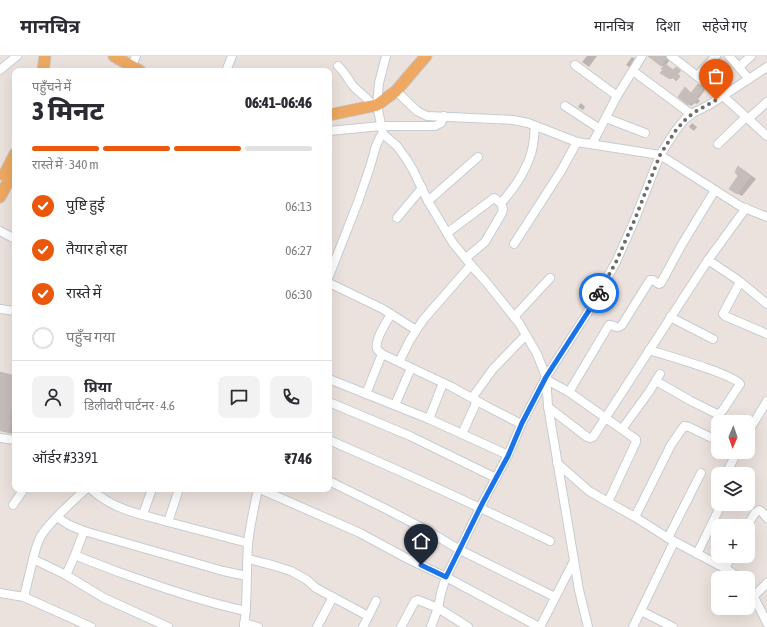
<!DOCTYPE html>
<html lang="hi">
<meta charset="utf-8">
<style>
body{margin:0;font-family:"Asap Condensed","Noto Sans Devanagari",sans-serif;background:#f2f2f3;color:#2b2b33;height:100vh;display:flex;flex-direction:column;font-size:15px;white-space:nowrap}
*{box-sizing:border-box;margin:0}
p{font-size:13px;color:#7c7c81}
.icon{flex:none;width:22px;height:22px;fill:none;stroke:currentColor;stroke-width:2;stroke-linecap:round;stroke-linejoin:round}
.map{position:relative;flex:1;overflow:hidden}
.side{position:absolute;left:12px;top:12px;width:320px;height:424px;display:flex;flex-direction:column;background:#fff;border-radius:8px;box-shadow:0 4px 16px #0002}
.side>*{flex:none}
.needle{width:26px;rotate:182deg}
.buttons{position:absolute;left:711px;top:359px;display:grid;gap:8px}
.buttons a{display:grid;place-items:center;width:44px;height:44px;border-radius:8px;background:#fff;box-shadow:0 4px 16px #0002;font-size:20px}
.pin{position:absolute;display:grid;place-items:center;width:34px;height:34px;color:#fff;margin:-41px -17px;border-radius:50% 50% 50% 0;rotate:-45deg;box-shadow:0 0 4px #0007}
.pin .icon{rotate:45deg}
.courier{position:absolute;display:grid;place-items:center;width:40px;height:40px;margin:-20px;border:3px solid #1a73e8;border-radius:50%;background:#fff;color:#222;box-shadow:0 1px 5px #0007}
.summary em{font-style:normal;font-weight:800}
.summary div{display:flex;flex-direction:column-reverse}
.summary{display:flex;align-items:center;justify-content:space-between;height:68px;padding:0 20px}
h1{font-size:26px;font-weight:800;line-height:30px}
.bar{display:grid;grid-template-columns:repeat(4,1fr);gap:6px 4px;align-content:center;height:48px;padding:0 20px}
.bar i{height:5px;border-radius:3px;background:#e1e1e2}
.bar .current{background:#ea580c}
.bar p{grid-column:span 4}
.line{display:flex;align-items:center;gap:10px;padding:0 20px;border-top:1px solid #e1e1e2}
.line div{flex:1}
.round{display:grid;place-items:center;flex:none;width:42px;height:42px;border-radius:8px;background:#f2f2f3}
ol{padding:0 20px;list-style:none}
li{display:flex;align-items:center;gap:12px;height:44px}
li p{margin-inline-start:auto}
li .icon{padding:4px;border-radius:50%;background:#ea580c;color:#fff;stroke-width:4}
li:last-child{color:#7c7c81}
li i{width:22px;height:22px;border:2px solid #e1e1e2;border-radius:50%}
header{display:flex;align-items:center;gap:24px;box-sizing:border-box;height:56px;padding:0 20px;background:#fff;border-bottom:1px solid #e1e1e2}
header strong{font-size:19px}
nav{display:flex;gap:22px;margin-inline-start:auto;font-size:14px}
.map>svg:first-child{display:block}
</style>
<header>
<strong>मानचित्र</strong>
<nav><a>मानचित्र</a><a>दिशा</a><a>सहेजे गए</a></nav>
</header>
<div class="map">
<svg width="767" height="571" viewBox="0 0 767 571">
<rect width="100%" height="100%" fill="#ece2dd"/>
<g fill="#0003">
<polygon points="587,0 597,0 589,11 582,6"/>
<polygon points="649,0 668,0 669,5 666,9 674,15 676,12 681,15 677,19 680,21 677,24 673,21 672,23 662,17 664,14 664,11"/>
<polygon points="632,1 637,4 632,13 626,9"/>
<polygon points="701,30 705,34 698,43 700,45 697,48 695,47 691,50 689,48"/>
<polygon points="581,47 585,51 583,54 578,51"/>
<polygon points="692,67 697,71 694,75 689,71"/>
<polygon points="744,114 756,123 742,140 737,137"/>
<polygon points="0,317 15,321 15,359 13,367 15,368 15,369 13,378 0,375"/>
</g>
<g fill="#c5bdb9" stroke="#c8bdb7">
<polygon points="648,0 666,0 667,3 661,10"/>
<polygon points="665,8 673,14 676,11 680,14 677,18 680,20 676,25 672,21 670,23 660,17 663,14 661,13"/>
<polygon points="698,28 704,32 696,41 698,43 693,47 692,46 688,49 678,41 685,31 691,37"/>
<polygon points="738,110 751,120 737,138 729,133 738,120 735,116"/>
<polygon points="0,316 15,320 15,344 14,347 13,347 9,364 11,364 8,376 0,374"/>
</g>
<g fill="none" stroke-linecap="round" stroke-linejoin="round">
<defs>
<g id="minor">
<polyline points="386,0 379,27 377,49 383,78 397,90 407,104 413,114 428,145 453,187 471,209 487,227 519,267 526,279 537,298 546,321 548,350 579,534 588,571"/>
<polyline points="671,0 723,40 767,80"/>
<polyline points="729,0 749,23"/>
<polyline points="575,9 617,40"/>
<path d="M338,10C345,16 348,24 354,31C361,38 367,41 373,50"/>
<polyline points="739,11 751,0"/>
<polyline points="0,14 17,0"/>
<polyline points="130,14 136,0"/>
<polyline points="226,15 232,0"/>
<polyline points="633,15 691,58"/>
<polyline points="697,20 716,0"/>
<polyline points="396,35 417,55 427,60 513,64 528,67 577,86 660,99 740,150 767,161"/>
<polyline points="565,50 600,73"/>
<polyline points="606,62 645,77"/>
<polyline points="748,63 767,46"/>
<polyline points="329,75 381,70 435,70 441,67 444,60"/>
<polyline points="592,88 617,40 642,0"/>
<polyline points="718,88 746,61"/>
<polyline points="428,145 478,101"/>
<polyline points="397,162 422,132"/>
<polyline points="0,175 15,183"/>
<polyline points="447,177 494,142 501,147"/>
<polyline points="514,188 561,115 577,86"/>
<path d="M466,202L485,186L502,157L503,153L501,147C514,133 525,116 531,98C534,89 534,79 535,70"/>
<polyline points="708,204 738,224 767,248"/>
<polyline points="329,220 358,146 370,111 376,90 380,81 383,78"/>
<polyline points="740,226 723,258 725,260 767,278"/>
<polyline points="329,227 383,253 416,274"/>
<polyline points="0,253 15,255"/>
<polyline points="514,261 550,222"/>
<polyline points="670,261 713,283"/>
<path d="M649,294C665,299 733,318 740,328L723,354L720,357L717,358L691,345L656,325"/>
<path d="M382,298C380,296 378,295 377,293C374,285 387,265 391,258"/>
<polyline points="399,306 410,284 423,264 471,209"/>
<polyline points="329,323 429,363 508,399"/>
<polyline points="547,324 569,336 634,382 636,383 636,386 608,446"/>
<path d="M569,336L609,269C615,268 616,275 622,269L650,224H653L659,228L661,227L681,190L715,134"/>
<polyline points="366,338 382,298 452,331 488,351 521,368"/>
<polyline points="472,342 485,324 493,313 526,279"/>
<polyline points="329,346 410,380 496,422"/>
<polyline points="395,349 411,312"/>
<polyline points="548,351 587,381 590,382 593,381 708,204 746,152"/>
<polyline points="429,363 443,327"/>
<polyline points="622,373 649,336 660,318"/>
<polyline points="748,376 767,345"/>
<polyline points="462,378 477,345"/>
<polyline points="0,382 15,384"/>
<path d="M329,384C403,416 477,450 550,485"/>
<polyline points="557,407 589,435 608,446 635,461 668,482 728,514 739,522"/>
<polyline points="726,418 737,396"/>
<polyline points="329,425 384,452 428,475 460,494 555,541"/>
<path d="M91,433C94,435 97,439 101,441C120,455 145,459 168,466L178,436"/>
<polyline points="260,433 360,477 408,503 446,521 539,571"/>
<polyline points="13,449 24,433"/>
<polyline points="143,458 152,433"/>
<polyline points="57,461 69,469 84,475 223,515 247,520"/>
<polyline points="635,461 671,389 684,370 689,371 718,385"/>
<polyline points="168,466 248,487"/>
<polyline points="747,470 755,457 759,454 761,455 767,462"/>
<polyline points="668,482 701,417"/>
<polyline points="697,498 720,451"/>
<path d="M75,499C91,506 108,512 124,518C164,532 204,546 246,555"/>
<path d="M33,503C35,495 37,487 41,480C50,465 73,445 86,433"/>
<polyline points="248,503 272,509 291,515 307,524 316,532 368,560"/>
<polyline points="725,513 731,500"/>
<polyline points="66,519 104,542 168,571"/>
<polyline points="748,529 767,567"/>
<polyline points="0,537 24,541 33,503 66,519 75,499 84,475"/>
<polyline points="754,540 767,527"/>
<polyline points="24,541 91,571"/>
<polyline points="641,555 673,571"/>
<polyline points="244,567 258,571"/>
<path d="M244,571C248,544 246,515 248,488C250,469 254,451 258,433"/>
<polyline points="317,571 333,541"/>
<polyline points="363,571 376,545"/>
<polyline points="401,571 415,545 418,544 438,552 468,571"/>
<polyline points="431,571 438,552 441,537 446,521 482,448 508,399 522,367 546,321 588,256 616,206 635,163 660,99 676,74 685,63 693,57 709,49 767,11"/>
<polyline points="540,571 574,505"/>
<polyline points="633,571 674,486"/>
</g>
<g id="major">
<polyline points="114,0 140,15"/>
<polyline points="43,15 45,0"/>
<polyline points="329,59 377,49 396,35 426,0"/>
<polyline points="4,119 15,98"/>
<polyline points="0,141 15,113"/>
</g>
</defs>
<use href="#minor" stroke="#c5ccd4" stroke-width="10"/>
<use href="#major" stroke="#c4c4c4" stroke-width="13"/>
<use href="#minor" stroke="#fff" stroke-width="8"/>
<use href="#major" stroke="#eea861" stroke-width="11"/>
</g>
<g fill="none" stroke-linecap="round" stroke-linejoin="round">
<polyline stroke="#6f6b69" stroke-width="4" stroke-dasharray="0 7.2" points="599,237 616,206 635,163 660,99 676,74 685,64 693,57 716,44"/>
<polyline stroke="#1a73e8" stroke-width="5" points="421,509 446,521 482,448 508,400 522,367 546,321 588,256 599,237"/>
</g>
</svg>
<div class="buttons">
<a><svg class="needle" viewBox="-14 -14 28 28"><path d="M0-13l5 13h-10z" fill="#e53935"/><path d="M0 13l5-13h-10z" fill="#7c7c81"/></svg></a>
<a><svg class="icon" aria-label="layers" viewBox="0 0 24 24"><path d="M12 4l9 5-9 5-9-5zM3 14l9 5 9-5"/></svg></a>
<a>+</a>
<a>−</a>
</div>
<div class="pin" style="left:716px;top:44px;background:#ea580c"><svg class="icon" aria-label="bag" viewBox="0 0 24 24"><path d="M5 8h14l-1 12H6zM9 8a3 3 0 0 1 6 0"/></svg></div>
<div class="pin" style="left:421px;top:509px;background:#1f2937"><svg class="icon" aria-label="home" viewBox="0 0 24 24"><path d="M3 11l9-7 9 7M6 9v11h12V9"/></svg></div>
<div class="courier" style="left:599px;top:237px"><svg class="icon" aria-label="bike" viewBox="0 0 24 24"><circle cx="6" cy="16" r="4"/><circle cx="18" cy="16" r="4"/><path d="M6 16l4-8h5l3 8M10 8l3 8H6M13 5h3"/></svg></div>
<section class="side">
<div class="summary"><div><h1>3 मिनट</h1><p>पहुँचने में</p></div><em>06:41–06:46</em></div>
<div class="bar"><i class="current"></i><i class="current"></i><i class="current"></i><i></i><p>रास्ते में · 340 m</p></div>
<ol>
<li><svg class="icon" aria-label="check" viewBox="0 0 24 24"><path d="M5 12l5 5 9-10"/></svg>पुष्टि हुई<p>06:13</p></li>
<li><svg class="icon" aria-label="check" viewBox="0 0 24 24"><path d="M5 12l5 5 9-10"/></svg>तैयार हो रहा<p>06:27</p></li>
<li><svg class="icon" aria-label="check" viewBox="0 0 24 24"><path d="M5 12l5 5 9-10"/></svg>रास्ते में<p>06:30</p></li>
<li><i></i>पहुँच गया</li>
</ol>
<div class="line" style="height:72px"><a class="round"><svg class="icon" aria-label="person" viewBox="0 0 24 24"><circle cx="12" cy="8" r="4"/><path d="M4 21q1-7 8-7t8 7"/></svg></a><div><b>प्रिया</b><p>डिलीवरी पार्टनर · 4.6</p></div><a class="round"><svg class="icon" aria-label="chat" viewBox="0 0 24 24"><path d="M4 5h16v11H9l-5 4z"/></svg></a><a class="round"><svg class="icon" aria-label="phone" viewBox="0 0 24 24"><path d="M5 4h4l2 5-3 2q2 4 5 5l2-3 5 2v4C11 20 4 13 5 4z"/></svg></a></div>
<div class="line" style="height:52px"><div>ऑर्डर #3391</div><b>₹746</b></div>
</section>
</div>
